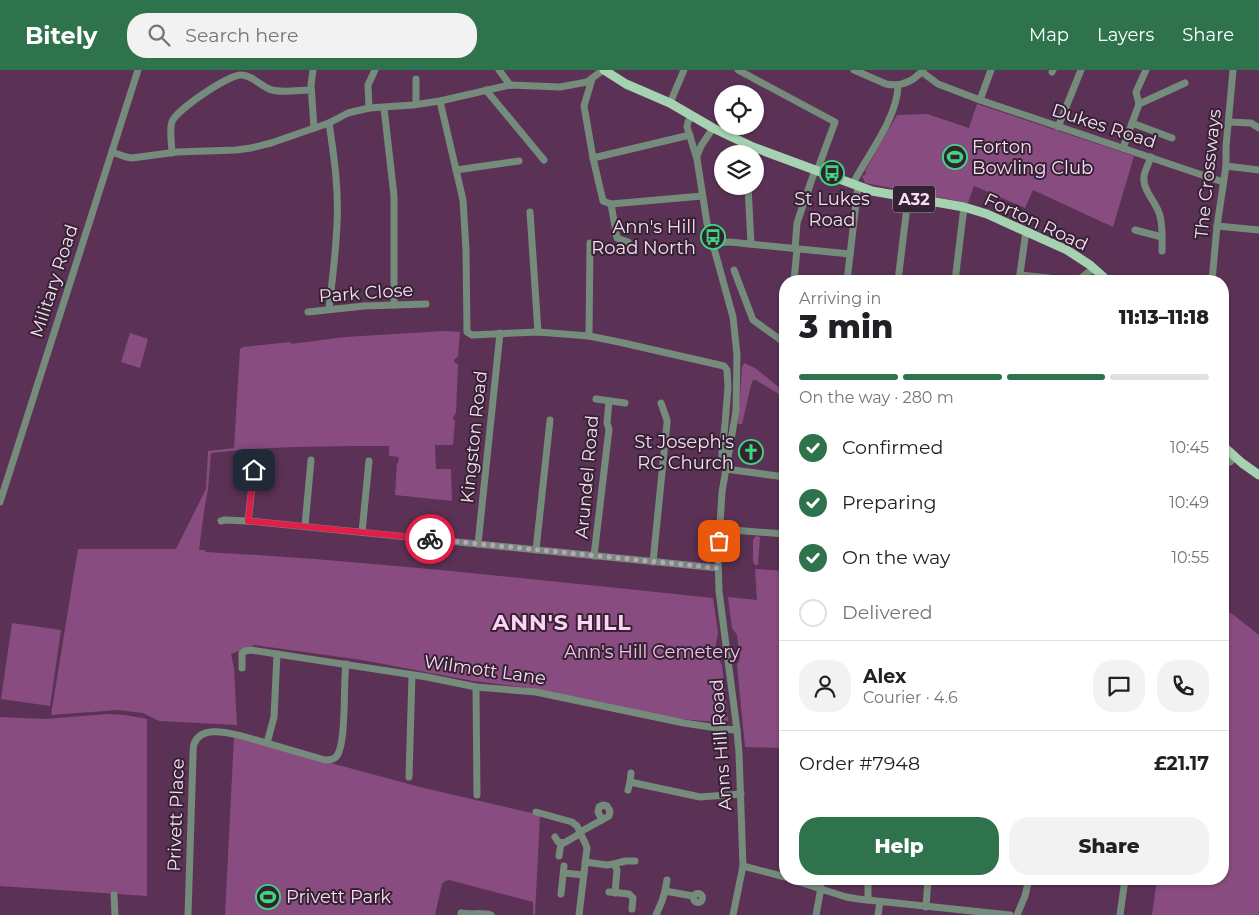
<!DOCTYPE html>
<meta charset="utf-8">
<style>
body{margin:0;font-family:Montserrat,sans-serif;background:#f2f2f2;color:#202124;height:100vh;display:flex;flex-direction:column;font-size:19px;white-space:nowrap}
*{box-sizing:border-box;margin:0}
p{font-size:16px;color:#757577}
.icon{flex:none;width:28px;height:28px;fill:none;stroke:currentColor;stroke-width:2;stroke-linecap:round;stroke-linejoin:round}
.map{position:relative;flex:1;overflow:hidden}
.side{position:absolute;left:779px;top:205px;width:450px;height:610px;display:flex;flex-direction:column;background:#fff;border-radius:20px;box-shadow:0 1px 4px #0004}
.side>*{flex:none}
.buttons{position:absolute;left:714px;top:15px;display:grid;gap:10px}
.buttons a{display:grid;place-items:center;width:50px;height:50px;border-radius:50%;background:#fff;box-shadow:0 1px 4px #0004;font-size:25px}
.pin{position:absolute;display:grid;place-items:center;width:42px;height:42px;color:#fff;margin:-21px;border-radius:10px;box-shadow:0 2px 8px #0006}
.courier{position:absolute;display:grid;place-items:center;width:50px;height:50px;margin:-25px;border:4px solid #e11d48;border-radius:50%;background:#fff;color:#222;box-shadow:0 1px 6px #0007}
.overview em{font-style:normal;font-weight:800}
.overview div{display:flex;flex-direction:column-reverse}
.overview{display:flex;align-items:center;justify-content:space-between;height:85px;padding:0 20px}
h1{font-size:32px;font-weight:800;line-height:38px}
.bar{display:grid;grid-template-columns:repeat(4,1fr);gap:8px 5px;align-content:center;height:60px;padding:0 20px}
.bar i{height:6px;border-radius:4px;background:#e0e0e0}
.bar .active{background:#2e734c}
.bar p{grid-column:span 4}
.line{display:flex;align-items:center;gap:12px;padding:0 20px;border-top:1px solid #e0e0e0}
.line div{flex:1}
.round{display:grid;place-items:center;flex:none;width:52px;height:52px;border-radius:20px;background:#f2f2f2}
ol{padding:0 20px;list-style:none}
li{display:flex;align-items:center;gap:15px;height:55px}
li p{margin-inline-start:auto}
li .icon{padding:5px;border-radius:50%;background:#2e734c;color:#fff;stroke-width:4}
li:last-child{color:#757577}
li i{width:28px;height:28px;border:2px solid #e0e0e0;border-radius:50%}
.cta{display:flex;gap:10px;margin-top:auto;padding:10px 20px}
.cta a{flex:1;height:58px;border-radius:20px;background:#2e734c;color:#fff;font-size:20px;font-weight:800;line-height:58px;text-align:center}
.cta a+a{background:#f2f2f2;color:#202124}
header{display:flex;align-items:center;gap:30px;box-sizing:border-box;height:70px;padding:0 25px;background:#2e734c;color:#fff}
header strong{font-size:24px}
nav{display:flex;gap:28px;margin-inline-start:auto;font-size:18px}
.search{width:350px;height:45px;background:#f2f2f2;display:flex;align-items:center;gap:12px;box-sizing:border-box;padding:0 18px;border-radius:20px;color:#757577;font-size:19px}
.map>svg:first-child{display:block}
</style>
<header>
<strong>Bitely</strong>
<div class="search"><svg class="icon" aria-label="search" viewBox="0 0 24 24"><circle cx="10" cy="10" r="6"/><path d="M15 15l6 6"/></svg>Search here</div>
<nav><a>Map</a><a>Layers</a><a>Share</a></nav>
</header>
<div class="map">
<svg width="1259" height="845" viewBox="0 0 1259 845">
<rect width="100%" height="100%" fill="#5b3255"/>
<g fill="#884c80">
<polygon points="977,34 1134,86 1113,157 1033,120 1025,138 974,116 968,133 865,113 862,106 866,104 865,101 897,45 927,44 969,58"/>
<path d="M444,261L460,262L458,286L454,290L455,293L458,294L456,343L453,347V349L455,350L453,375H435L436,399H451L452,431L395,425L397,393H398L399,387L389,386V376C330,376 270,376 211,383L208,419L204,441L199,480H205L206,482C375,491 544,511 713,528L718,563L716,573V581L717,586L722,595L728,651L726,653L681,649L522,617L473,611L362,590L254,575L231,584L234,598L237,655L159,651L143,643L118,640L51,645L78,479H176L206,419L208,381L234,378L240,279L243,277L291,272V274L345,267Z"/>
<polygon points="130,263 148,269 140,298 121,292"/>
<polygon points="744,293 755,298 785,322 785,328 756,310 753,310 751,315 742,354 738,354 742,297"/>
<polygon points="756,466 760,467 758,495 755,495 753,491 753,470"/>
<polygon points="755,499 785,501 785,678 745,677 737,595 740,588 737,565 732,558 728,527 757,530"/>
<polygon points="1223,541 1225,542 1231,543 1259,565 1259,845 1152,845 1157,809 1222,809"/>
<polygon points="12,553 61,560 50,636 1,629"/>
<polygon points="108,644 125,645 147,649 147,826 0,816 0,647 45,649"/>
<polygon points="234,667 420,717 540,745 535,845 533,845 533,832 449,810 445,811 442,814 435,845 225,845"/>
</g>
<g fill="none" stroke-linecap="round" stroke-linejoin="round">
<g stroke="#758b7b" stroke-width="7">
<polyline points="313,0 311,15 314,58"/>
<polyline points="499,0 510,15"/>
<polyline points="738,0 835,52 817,101"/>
<path d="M854,0L886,14C901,17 913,12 923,0"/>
<polyline points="922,2 938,14 980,30 1223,112"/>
<polyline points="1052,2 1053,0"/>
<polyline points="416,9 416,34"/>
<polyline points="592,9 584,36 593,88 603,131 611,134 702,126"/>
<polyline points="486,20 544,90"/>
<polyline points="980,30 991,0"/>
<polyline points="440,31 463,130 466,180 467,262 472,265 538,262 589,266 619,272 724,296 727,300 728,317 725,354 722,383 722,387 728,389"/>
<polyline points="670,33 684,0"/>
<polyline points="1139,34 1185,13"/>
<polyline points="369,38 368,15 375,0"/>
<polyline points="384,38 394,126 394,235"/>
<polyline points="691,46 688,52 687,57 697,89 707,153 733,247 737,285 736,341 722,422 718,488 719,521 737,660 739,683 743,796 733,845"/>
<polyline points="1229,52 1251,53 1259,58"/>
<path d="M329,53C334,86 339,120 337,154C336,182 332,211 329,239"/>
<polyline points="1132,53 1172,68"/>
<polyline points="1058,57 1081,0"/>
<polyline points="1123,78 1139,34 1136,22 1146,0"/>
<polyline points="112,82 126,87 132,88 177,82 236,80 251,78 271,73 329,53 348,43 369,38 413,35 440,31 510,15 560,17 587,12 603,0"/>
<path d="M172,83C172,75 169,60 172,52C176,40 228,5 241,5C253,5 261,17 272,20C283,23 300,20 311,20"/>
<polyline points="697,86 701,76 713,58"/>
<path d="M1151,87C1149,93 1145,100 1144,106C1142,121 1157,132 1160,146C1163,157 1162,170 1162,181"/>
<polyline points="593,88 690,65"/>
<polyline points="1226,96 1259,100"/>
<polyline points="456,100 519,91"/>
<path d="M853,114L856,108C871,81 898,45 898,15"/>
<polyline points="748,116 751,174"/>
<polyline points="611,134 617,168 628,172"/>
<polyline points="530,142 538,262"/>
<polyline points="1217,156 1259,160"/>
<polyline points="1135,160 1162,167"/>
<polyline points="713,173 730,172 850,184"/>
<polyline points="795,179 797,153 815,100"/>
<polyline points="734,200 753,250 785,273"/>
<polyline points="1020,205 1049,208 1049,211"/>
<polyline points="794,211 797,179"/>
<polyline points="847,211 858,116"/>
<polyline points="898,211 908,128"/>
<polyline points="955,211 964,137"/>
<polyline points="1019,211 1026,161"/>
<polyline points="1077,211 1094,198"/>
<polyline points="1212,211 1217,156 1226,96 1226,77 1233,0"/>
<polyline points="308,242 364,236 426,234"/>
<polyline points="589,266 590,173"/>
<polyline points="596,329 625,333"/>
<polyline points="1222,395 1230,392 1235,387"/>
<polyline points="726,399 785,407"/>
<polyline points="0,432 138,0"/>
<polyline points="221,451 225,450 248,451 718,498"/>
<polyline points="248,451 254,400 251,392"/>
<polyline points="305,456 311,390"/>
<polyline points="719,459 785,464"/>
<polyline points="362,462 369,391"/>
<polyline points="478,474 500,263"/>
<polyline points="536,480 550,350"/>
<polyline points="594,486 609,359 607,353 609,331"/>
<polyline points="653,492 667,353 667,350 661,333"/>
<polyline points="242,598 242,583 245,581 251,580 427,607 476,617 536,622 684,653 724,659 737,660"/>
<polyline points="476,617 477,725"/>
<polyline points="267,673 274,647 277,584"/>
<polyline points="631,703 630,712 700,727 741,724"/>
<polyline points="409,707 412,605"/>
<polyline points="628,720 630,712"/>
<polyline points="536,742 572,752 577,756 586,775 587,778 579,845"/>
<polyline points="580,762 609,746 610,741 607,736 603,735 599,737 598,742 602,750"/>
<polyline points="555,767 558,772 564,773 581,763"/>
<polyline points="559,786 561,773"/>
<polyline points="585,792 607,795 614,794 617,800 615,823"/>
<polyline points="614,794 625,791 635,791"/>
<polyline points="743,796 785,807"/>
<polyline points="564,803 584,805"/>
<polyline points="790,809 846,827 858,829 1010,845"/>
<polyline points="665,821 667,810"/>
<polyline points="609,822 629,824 633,828 632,839"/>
<circle cx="698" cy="828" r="4.5"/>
<polyline points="561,824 564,796"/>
<polyline points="114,825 115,845"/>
<polyline points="868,830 868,809"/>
<polyline points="926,837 928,809"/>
<path d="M461,843C472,845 481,842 491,845"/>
<path d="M188,845L193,686C193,682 193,678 194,674C201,655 228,663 242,666L325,690C329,690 333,690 336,687C347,675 343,613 346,594"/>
<polyline points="656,845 662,831 665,821 693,826"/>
<polyline points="816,845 821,818"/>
<polyline points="878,845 880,832"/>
<polyline points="1017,845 1025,826 1029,809"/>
<polyline points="1120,845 1125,809"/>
</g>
<g stroke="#a5d2b0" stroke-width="9">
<polyline points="604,0 626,14 670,33 713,58 753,77 872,121 964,137 987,144 1067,180 1090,195 1108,211"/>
<polyline points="1222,375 1242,393 1259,405"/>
</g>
</g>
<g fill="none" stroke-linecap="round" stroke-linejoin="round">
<polyline stroke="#c0a1bb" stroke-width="5" stroke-dasharray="0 9" points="430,469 718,498 719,471"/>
<polyline stroke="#e11d48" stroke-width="6" points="254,400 248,451 430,469"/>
</g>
<defs>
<symbol id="stadium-ring" viewBox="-11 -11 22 22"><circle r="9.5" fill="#352232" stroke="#3fd77d" stroke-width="1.5"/><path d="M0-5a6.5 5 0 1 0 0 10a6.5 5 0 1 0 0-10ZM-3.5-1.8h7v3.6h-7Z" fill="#3fd77d"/></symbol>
<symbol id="bus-ring" viewBox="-11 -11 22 22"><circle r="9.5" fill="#352232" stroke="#3fd77d" stroke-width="1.5"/><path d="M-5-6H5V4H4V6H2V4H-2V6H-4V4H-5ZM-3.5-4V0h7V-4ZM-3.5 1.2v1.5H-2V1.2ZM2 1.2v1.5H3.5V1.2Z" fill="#3fd77d"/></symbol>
<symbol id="church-ring" viewBox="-11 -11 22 22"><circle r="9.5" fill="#352232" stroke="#3fd77d" stroke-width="1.5"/><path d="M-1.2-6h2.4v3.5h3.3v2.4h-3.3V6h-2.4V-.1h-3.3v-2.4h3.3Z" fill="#3fd77d"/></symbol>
</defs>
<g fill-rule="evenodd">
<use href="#stadium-ring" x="941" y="73" width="28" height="28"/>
<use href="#bus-ring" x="818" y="89" width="28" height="28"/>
<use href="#bus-ring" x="699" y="153" width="28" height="28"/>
<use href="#church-ring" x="737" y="368" width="28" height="28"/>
<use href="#stadium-ring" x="254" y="813" width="28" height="28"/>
</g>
<g text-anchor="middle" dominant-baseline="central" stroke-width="4" stroke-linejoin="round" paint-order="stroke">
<rect fill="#352232" stroke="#bda5b8" stroke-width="1" x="893" y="115.5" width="42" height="27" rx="4"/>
<g font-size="16" font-weight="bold" fill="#f7ddf2">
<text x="914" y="129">A32</text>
</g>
<g font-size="18" fill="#f7ddf2" stroke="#352232">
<text transform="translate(1104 56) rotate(18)">Dukes Road</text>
<text transform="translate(1208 104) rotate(-84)">The Crossways</text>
<text transform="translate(1036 152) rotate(25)">Forton Road</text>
<text transform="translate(54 211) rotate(-72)">Military Road</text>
<text transform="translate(366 223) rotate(-4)">Park Close</text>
<text transform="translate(474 367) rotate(-84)">Kingston Road</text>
<text transform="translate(587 407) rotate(-85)">Arundel Road</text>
<text transform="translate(485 600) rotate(8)">Wilmott Lane</text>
<text transform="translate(721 675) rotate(-94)">Anns Hill Road</text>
<text transform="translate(176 745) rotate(-88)">Privett Place</text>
</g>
<g font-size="18" fill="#f7ddf2" stroke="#352232" text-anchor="start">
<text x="972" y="77">Forton<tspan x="972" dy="21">Bowling Club</tspan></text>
<text x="832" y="129" text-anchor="middle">St Lukes<tspan x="832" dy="21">Road</tspan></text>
<text x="696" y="157" text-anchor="end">Ann's Hill<tspan x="696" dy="21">Road North</tspan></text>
<text x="734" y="372" text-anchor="end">St Joseph's<tspan x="734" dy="21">RC Church</tspan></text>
<text x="286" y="827">Privett Park</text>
</g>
<g font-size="18" fill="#f3c0ea" stroke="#352232">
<text x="652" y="582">Ann's Hill Cemetery</text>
</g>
<g font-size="22" font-weight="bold" letter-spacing="1" fill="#fdd4f5" stroke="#352232">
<text x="562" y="552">ANN'S HILL</text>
</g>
</g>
</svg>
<div class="buttons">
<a><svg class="icon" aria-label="locate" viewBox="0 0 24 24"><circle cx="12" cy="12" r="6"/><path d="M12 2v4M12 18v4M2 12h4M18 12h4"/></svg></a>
<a><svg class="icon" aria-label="layers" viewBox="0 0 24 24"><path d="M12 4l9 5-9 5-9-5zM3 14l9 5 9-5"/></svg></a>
</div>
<div class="pin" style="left:719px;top:471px;background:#ea580c"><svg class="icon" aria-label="bag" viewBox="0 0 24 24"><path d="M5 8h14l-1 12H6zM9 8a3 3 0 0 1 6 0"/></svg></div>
<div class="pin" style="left:254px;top:400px;background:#1f2937"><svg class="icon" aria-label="home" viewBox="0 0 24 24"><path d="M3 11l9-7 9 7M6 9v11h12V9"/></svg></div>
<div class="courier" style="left:430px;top:469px"><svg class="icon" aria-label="bike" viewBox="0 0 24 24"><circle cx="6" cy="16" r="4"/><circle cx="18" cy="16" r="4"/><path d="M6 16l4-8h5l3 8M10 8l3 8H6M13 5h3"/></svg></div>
<section class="side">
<div class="overview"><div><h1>3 min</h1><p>Arriving in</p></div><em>11:13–11:18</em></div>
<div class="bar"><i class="active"></i><i class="active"></i><i class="active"></i><i></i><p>On the way · 280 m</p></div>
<ol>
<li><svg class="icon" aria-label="check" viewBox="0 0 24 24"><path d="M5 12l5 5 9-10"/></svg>Confirmed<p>10:45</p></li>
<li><svg class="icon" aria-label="check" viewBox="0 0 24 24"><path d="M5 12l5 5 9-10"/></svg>Preparing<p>10:49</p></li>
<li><svg class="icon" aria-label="check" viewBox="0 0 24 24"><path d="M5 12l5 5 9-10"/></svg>On the way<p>10:55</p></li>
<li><i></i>Delivered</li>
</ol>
<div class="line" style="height:90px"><a class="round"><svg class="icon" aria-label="person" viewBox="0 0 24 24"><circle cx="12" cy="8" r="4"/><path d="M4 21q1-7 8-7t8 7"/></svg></a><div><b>Alex</b><p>Courier · 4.6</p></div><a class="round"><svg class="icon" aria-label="chat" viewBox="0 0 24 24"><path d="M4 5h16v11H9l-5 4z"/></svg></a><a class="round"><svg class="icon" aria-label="phone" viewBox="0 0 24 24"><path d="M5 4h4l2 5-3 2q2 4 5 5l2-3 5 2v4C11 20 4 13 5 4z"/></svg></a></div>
<div class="line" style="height:65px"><div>Order #7948</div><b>£21.17</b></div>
<div class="cta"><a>Help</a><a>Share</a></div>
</section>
</div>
